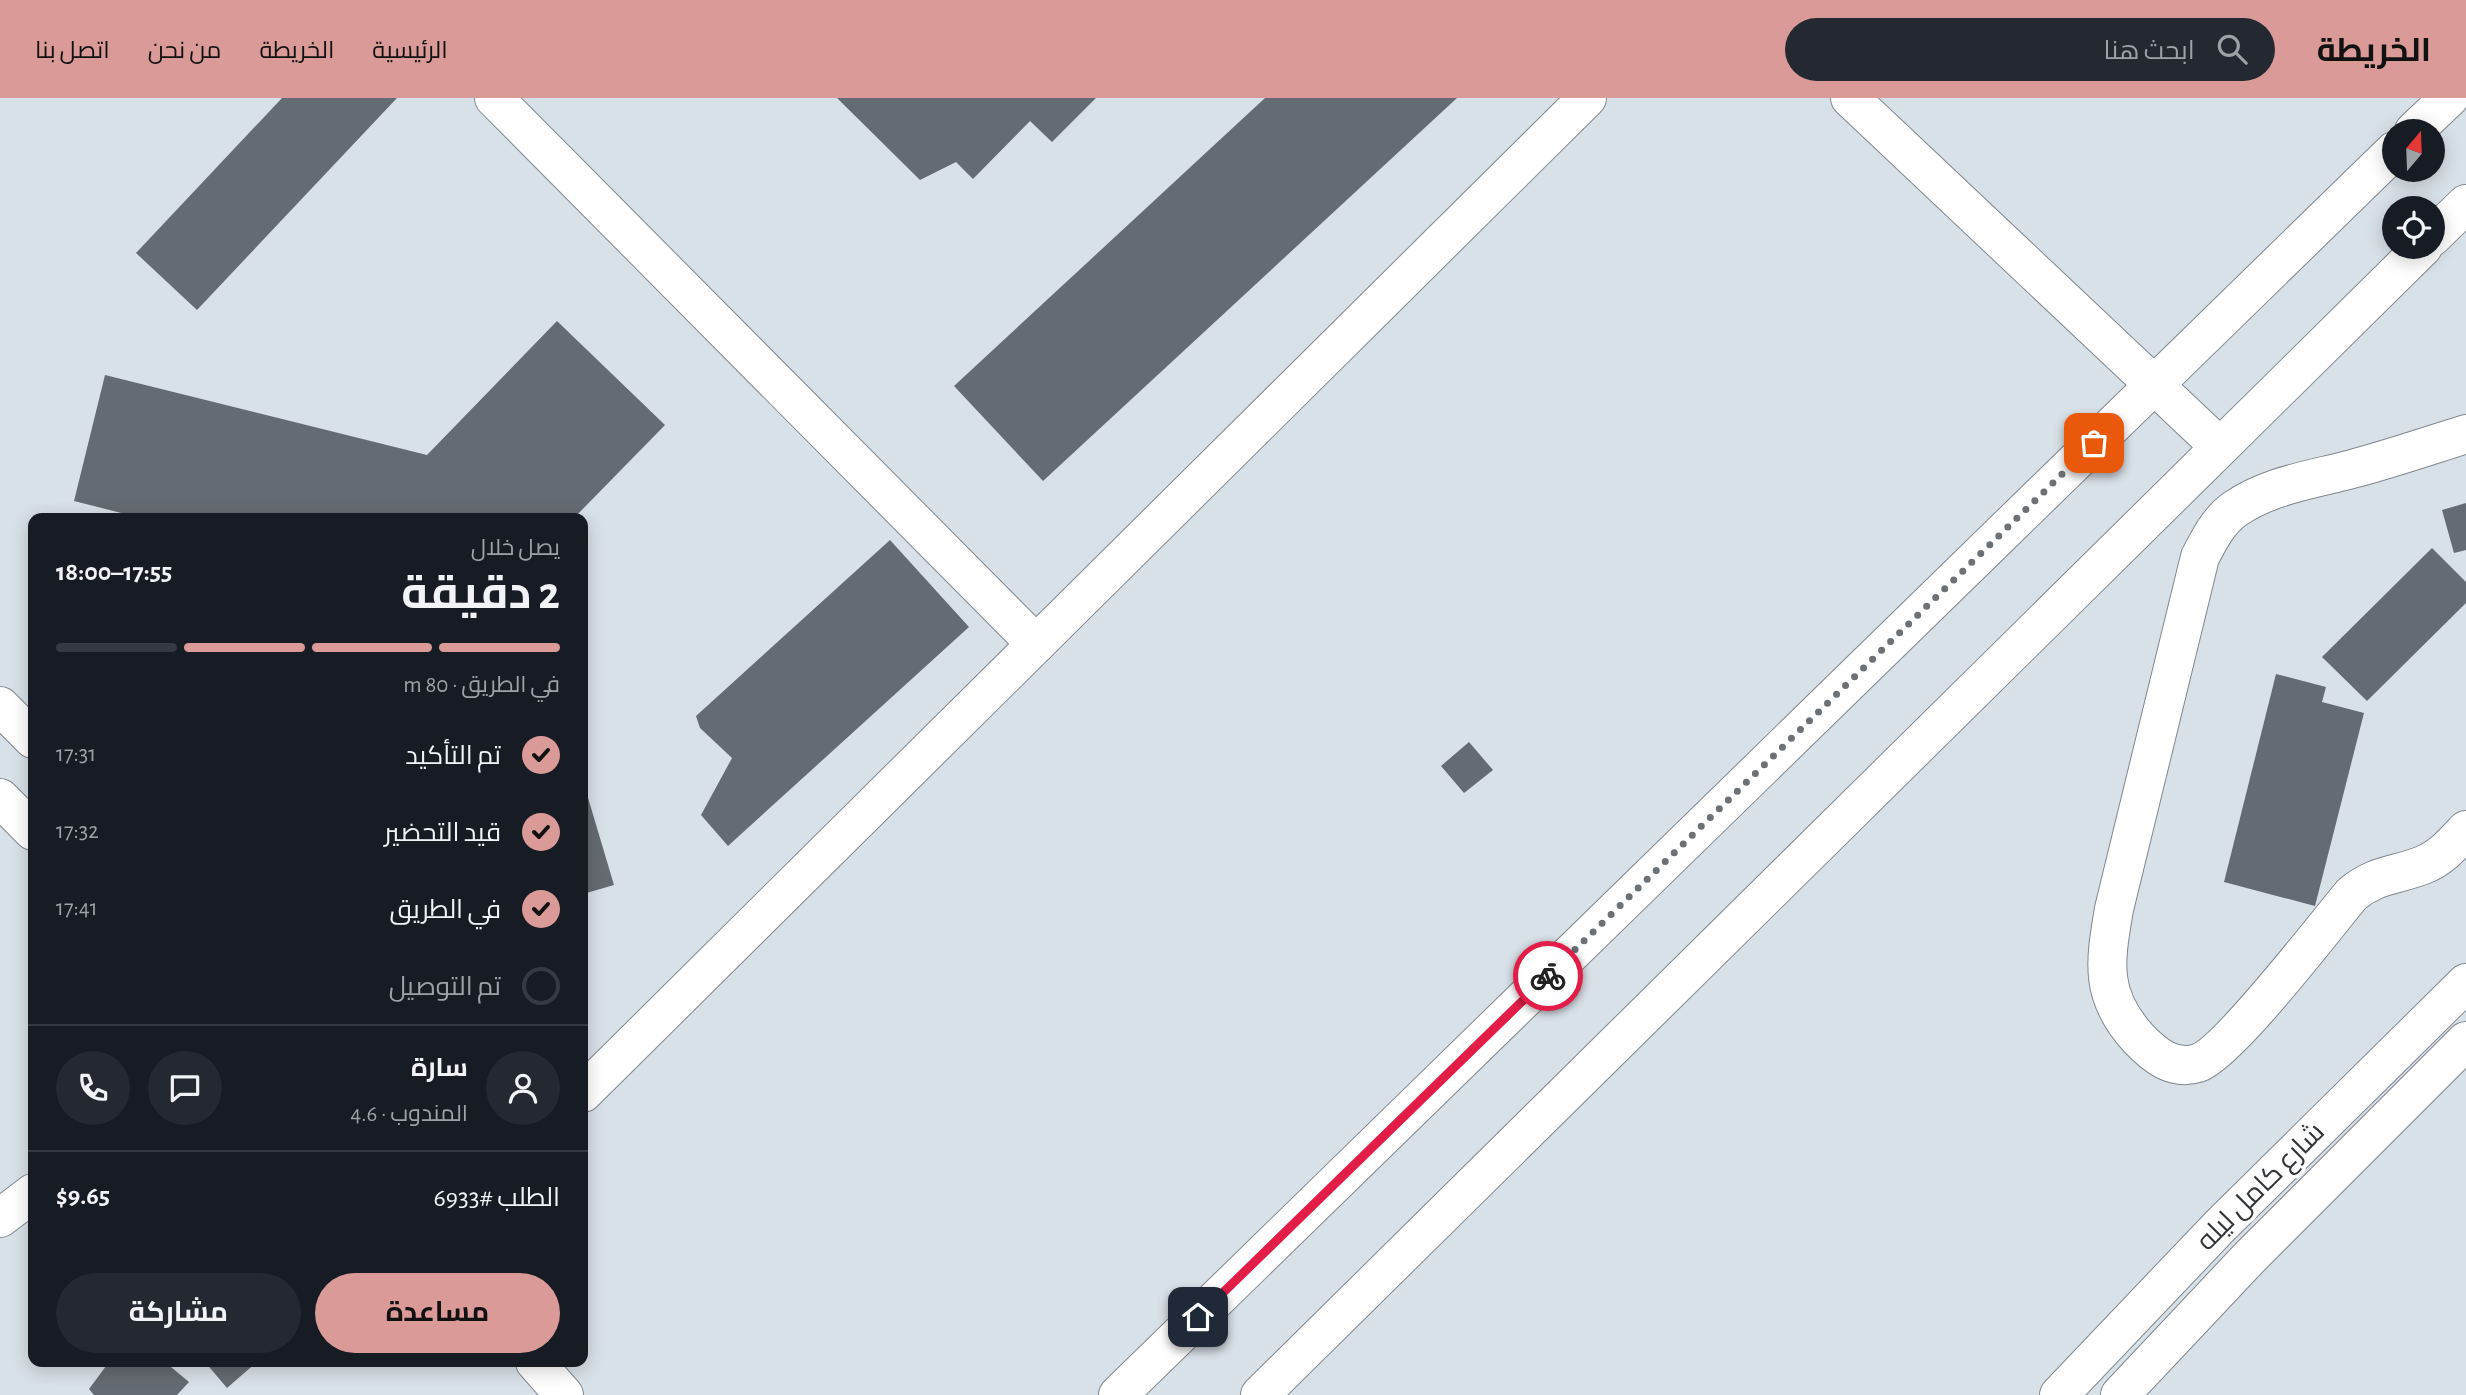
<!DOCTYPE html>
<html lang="ar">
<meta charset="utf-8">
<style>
body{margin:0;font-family:"Alegreya Sans",Cairo,sans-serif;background:#242831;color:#f1f3f6;direction:rtl;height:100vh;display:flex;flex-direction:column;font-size:26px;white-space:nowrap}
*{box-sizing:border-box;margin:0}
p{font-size:23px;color:#9ea1a6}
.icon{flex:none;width:38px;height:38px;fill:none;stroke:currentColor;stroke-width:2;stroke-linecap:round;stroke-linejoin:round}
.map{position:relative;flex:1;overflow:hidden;direction:ltr}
.sheet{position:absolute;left:28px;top:415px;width:560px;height:854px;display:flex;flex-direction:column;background:#171b24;border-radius:14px;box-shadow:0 4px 18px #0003;direction:rtl}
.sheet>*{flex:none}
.needle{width:46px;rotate:19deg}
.fabs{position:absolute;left:2382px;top:21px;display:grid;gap:14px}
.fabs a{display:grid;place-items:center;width:63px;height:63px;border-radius:50%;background:#171b24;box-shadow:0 4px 18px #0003;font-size:35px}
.pin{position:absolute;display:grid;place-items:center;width:60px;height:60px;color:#fff;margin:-30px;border-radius:14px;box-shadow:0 4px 10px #0006}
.courier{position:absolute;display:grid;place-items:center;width:70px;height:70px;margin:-35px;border:5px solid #e11d48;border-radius:50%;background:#fff;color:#222;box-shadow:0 2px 9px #0007}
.summary em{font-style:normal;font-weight:700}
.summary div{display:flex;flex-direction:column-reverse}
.summary{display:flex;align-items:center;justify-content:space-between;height:119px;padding:0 28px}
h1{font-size:46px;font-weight:700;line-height:52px}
.bar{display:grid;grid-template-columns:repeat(4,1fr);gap:10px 7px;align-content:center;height:84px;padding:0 28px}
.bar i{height:9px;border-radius:5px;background:#363941}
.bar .active{background:#da9b98}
.bar p{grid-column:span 4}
.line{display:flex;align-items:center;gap:18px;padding:0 28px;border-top:2px solid #363941}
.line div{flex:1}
.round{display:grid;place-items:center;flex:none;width:74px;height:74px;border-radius:37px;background:#242831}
ol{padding:0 28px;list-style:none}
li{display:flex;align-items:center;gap:21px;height:77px}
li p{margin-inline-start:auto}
li .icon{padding:7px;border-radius:50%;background:#da9b98;color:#111;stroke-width:4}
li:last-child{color:#9ea1a6}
li i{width:38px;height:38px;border:4px solid #363941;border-radius:50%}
.primary-button{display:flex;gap:14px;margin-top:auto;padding:14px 28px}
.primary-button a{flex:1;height:80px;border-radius:42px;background:#da9b98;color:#111;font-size:28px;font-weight:700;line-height:80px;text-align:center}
.primary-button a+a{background:#242831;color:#f1f3f6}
header{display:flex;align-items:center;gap:42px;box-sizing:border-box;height:98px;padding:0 35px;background:#da9b98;color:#111}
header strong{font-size:33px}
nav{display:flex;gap:38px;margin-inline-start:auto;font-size:24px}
.search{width:490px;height:63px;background:#242831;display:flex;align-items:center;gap:18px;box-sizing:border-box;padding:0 24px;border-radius:38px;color:#9ea1a6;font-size:26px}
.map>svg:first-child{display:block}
</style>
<header>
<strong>الخريطة</strong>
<div class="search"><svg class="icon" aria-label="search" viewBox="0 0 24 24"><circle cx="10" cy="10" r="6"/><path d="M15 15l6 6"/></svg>ابحث هنا</div>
<nav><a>الرئيسية</a><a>الخريطة</a><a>من نحن</a><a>اتصل بنا</a></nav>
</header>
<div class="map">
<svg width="2466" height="1297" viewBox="0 0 2466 1297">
<rect width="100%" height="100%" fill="#d9e1e8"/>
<g fill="#656b72">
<polygon points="282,0 397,0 197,212 136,155"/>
<polygon points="837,0 1096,0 1052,44 1030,23 973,81 956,64 920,82"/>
<polygon points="1265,0 1457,0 1043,383 954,288"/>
<polygon points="557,223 665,327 574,420 141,420 74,403 105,277 427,357"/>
<polygon points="2466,405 2466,452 2454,455 2442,412"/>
<polygon points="890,442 969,529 728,748 701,717 732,660 700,630 696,618"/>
<polygon points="2432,450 2466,484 2466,505 2367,603 2322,559"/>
<polygon points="2276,576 2326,589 2322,604 2364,615 2315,808 2224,784"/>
<polygon points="1469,644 1493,672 1464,695 1441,668"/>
<polygon points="583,683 614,787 583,796"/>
<polygon points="109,1264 165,1264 189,1284 177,1297 94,1297 89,1291"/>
<polygon points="205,1264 257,1264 227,1290"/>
</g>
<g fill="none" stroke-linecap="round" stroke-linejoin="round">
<defs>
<g id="minor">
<polyline points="494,0 1036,546"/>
<polyline points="1850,0 2220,349"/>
<polyline points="2414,33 2449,0"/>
<polyline points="2432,139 2466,106"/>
<path d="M2466,336C2428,348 2390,361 2352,371C2311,382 2270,387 2235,411C2218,423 2209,442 2200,459L2114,811C2105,864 2099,897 2138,940C2154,957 2173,973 2198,965C2228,955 2326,827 2352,796C2376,776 2395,778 2423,767C2441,760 2453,746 2466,732"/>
<polyline points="0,608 33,641"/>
<polyline points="0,700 33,733"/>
<polyline points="583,995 1587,0"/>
<polyline points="0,1120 33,1095"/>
<polyline points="535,1264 564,1297"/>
<polyline points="1118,1297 2394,53"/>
<polyline points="1260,1297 2423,149"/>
<polyline points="2059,1297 2219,1129 2466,885"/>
<polyline points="2120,1297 2249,1160 2466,943"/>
</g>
</defs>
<use href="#minor" stroke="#81878e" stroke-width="40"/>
<use href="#minor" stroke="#fff" stroke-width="38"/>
</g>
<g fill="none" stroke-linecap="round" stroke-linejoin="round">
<polyline stroke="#6c7176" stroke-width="7" stroke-dasharray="0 12.6" points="1548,878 2094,345"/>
<polyline stroke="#e11d48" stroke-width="9" points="1198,1219 1548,878"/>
</g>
<g text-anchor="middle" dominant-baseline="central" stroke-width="7" stroke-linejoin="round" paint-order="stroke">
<g font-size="28" fill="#323538" stroke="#fff">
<text transform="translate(2261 1089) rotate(-45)">شارع كامل ليله</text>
</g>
</g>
</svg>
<div class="fabs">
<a><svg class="needle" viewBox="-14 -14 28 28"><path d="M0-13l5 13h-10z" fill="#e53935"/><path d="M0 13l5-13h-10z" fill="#9ea1a6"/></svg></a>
<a><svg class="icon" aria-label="locate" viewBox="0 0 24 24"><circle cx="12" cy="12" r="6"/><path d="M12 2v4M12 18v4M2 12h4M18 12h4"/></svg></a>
</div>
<div class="pin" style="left:2094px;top:345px;background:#ea580c"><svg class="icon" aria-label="bag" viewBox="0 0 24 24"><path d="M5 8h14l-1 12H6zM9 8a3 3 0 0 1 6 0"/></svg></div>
<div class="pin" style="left:1198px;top:1219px;background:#1f2937"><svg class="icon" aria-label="home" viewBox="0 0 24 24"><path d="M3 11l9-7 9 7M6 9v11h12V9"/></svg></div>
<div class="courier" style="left:1548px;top:878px"><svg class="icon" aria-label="bike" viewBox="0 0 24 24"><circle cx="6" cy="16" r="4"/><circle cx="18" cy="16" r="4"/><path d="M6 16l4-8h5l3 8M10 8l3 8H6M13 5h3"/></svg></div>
<section class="sheet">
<div class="summary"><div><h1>2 دقيقة</h1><p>يصل خلال</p></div><em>17:55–18:00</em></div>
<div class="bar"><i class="active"></i><i class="active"></i><i class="active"></i><i></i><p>في الطريق · 80 m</p></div>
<ol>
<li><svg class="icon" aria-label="check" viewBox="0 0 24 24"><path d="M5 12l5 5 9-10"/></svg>تم التأكيد<p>17:31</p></li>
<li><svg class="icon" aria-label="check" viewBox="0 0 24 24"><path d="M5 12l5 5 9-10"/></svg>قيد التحضير<p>17:32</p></li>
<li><svg class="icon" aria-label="check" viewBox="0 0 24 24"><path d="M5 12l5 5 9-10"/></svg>في الطريق<p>17:41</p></li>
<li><i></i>تم التوصيل</li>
</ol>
<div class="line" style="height:126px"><a class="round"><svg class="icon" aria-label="person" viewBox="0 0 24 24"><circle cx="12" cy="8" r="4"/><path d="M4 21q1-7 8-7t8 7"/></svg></a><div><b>سارة</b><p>المندوب · 4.6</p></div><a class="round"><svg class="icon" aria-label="chat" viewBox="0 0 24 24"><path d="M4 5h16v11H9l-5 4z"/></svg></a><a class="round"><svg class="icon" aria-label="phone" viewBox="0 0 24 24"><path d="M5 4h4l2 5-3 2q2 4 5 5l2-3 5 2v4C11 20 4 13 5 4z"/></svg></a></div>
<div class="line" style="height:91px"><div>الطلب #6933</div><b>$9.65</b></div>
<div class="primary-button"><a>مساعدة</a><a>مشاركة</a></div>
</section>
</div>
